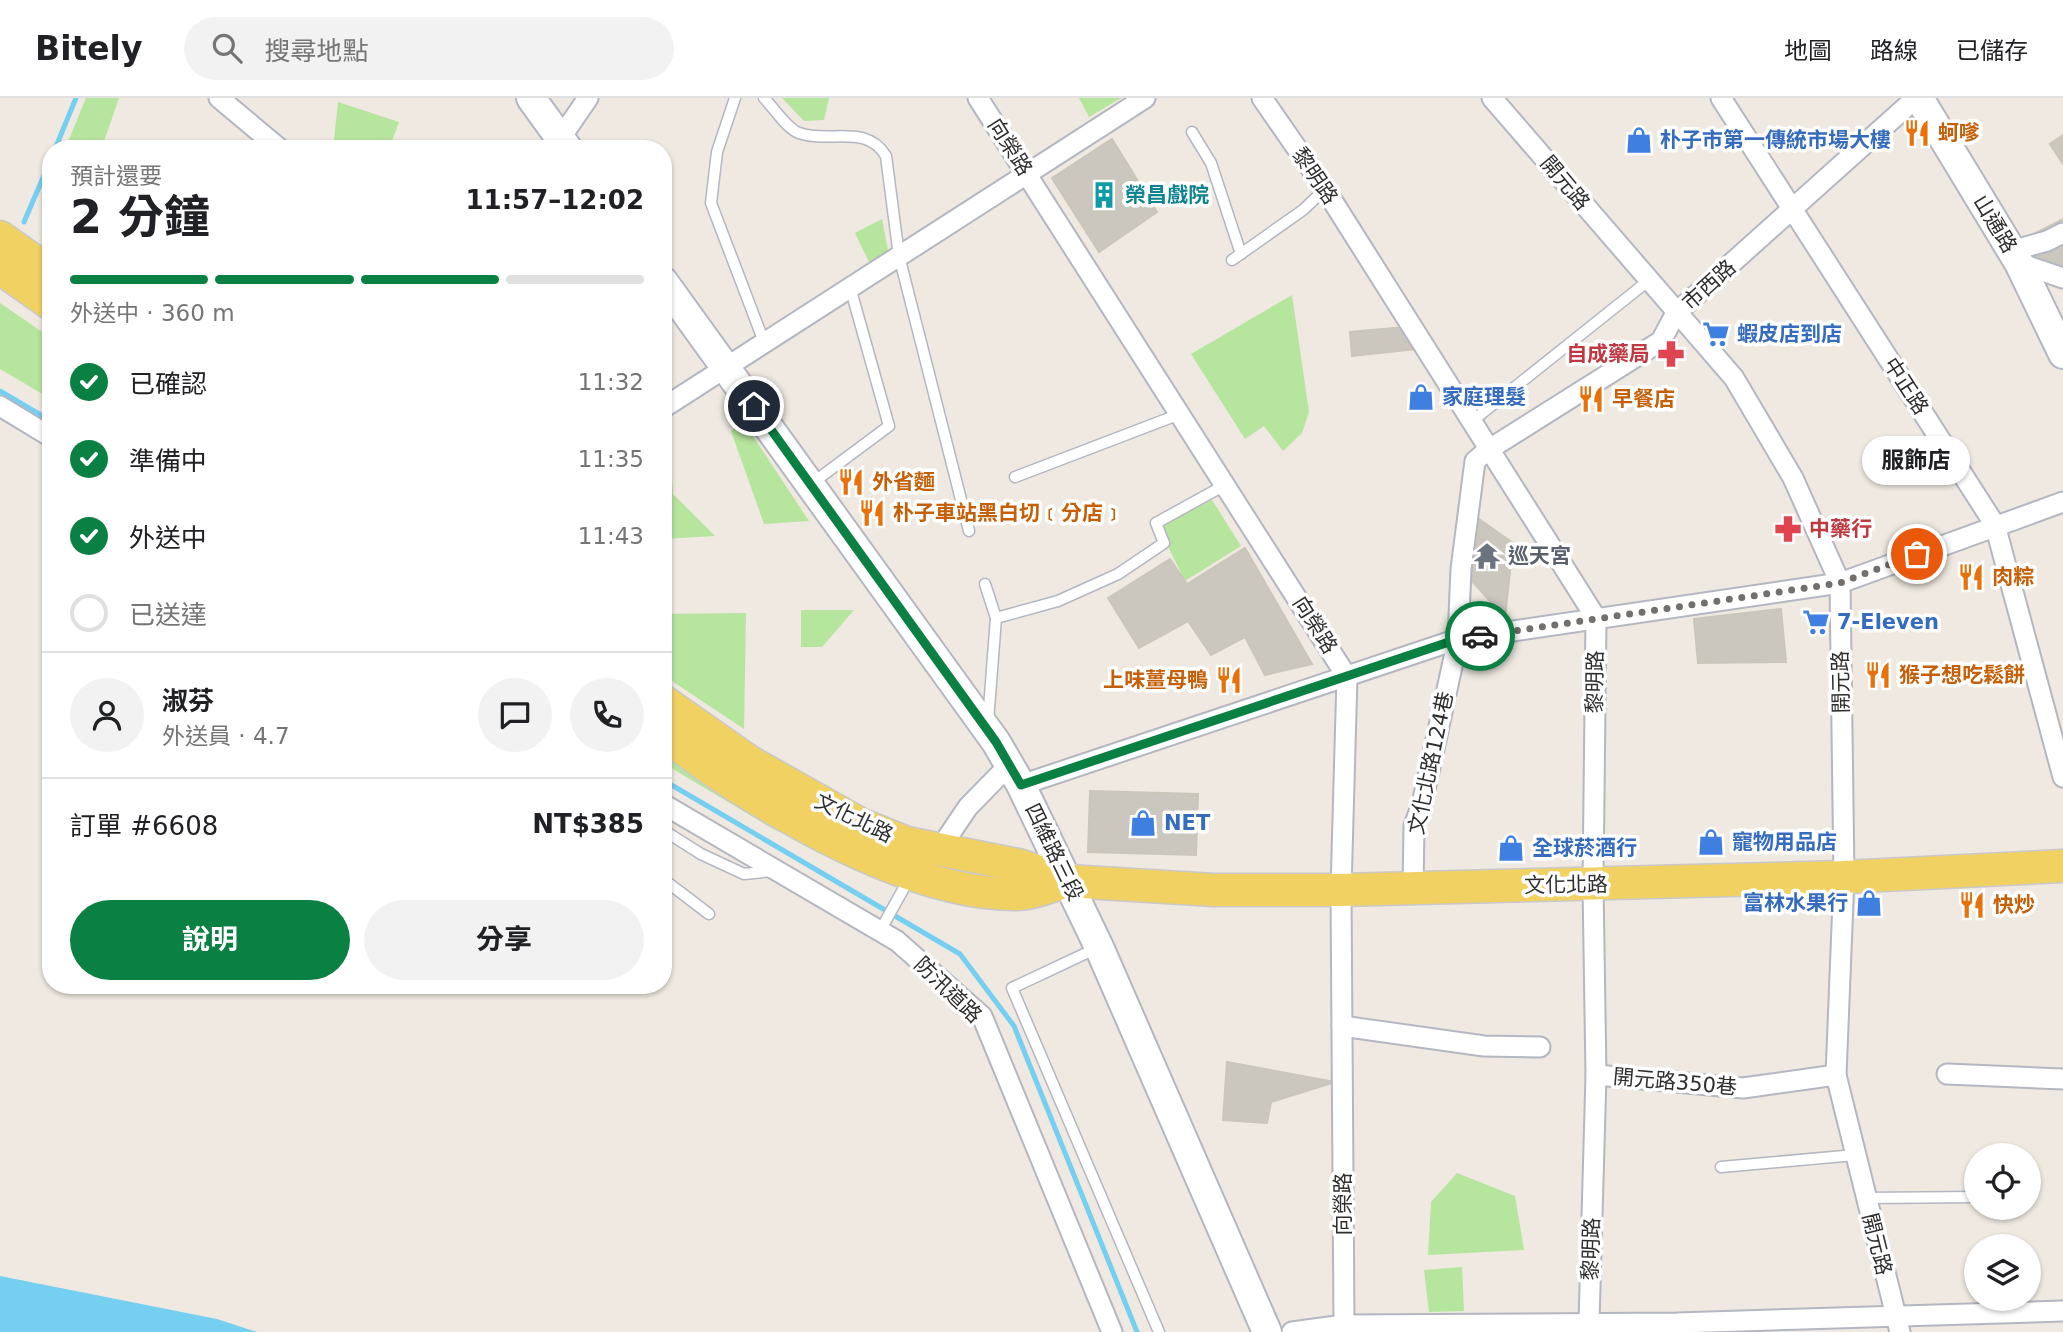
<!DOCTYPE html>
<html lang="zh-TW">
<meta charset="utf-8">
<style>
body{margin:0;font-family:"DejaVu Sans","Noto Sans TC",sans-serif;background:#f2f2f2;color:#202124;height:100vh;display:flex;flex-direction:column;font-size:26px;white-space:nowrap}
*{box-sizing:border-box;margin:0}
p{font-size:23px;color:#757577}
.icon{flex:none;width:38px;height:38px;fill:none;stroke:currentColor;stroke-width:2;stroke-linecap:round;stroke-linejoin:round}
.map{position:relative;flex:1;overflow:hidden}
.side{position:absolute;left:42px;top:42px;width:630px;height:854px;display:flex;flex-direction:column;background:#fff;border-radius:28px;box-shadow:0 2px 5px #0004}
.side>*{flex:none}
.controls{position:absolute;left:1964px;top:1045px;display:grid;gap:14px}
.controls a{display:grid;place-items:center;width:77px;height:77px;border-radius:50%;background:#fff;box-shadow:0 2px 5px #0004;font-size:35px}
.pin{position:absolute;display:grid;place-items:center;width:60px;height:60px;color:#fff;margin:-30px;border:4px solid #fff;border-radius:50%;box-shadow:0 2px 7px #0007}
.courier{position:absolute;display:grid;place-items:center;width:70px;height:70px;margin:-35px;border:5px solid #0b8043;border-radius:50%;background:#fff;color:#222;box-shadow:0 2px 9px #0007}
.bubble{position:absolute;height:49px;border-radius:24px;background:#fff;box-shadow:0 2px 5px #0004;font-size:23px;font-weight:700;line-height:49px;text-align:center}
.head em{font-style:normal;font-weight:700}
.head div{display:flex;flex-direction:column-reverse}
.head{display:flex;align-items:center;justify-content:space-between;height:119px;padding:0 28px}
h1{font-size:46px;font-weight:700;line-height:52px}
.bar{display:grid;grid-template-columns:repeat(4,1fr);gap:10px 7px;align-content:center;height:84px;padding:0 28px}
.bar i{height:9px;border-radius:5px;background:#e0e0e0}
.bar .selected{background:#0b8043}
.bar p{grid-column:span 4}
.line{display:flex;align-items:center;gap:18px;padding:0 28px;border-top:2px solid #e0e0e0}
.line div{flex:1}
.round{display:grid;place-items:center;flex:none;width:74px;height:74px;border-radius:37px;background:#f2f2f2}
ol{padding:0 28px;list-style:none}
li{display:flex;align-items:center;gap:21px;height:77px}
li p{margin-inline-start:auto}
li .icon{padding:7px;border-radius:50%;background:#0b8043;color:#fff;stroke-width:4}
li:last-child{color:#757577}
li i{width:38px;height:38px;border:4px solid #e0e0e0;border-radius:50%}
.primary-button{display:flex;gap:14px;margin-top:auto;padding:14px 28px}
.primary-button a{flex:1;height:80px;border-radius:42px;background:#0b8043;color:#fff;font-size:28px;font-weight:700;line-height:80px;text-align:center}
.primary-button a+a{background:#f2f2f2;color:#202124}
header{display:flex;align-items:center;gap:42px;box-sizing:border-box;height:98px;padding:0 35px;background:#fff;border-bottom:2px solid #e0e0e0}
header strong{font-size:33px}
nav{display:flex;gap:38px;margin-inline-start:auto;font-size:24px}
.search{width:490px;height:63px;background:#f2f2f2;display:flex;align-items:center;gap:18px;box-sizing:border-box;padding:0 24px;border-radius:38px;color:#757577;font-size:26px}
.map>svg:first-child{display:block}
</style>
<header>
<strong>Bitely</strong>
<div class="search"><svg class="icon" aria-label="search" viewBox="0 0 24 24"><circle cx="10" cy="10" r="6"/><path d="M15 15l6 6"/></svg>搜尋地點</div>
<nav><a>地圖</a><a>路線</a><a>已儲存</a></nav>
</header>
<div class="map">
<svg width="2063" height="1234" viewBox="0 0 2063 1234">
<rect width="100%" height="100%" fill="#efe9e1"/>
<g fill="#b6e59e">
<polygon points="86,0 119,0 102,49 105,51 65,51"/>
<polygon points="782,0 829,0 824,22 804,23"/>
<polygon points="1079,0 1121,0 1089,19"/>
<polygon points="338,4 399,24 389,51 333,51"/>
<polygon points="882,121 888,152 869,164 855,135"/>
<polygon points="1292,197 1309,314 1302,335 1283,353 1264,328 1245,341 1191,256"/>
<polygon points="0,205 51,240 51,301 0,271"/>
<polygon points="743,323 809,423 764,426 731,333"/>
<polygon points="669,330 673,396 715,438 663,441 663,333"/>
<polygon points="1212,402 1241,448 1185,483 1158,428"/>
<polygon points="801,512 854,512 822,549 801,549"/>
<polygon points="746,515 744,631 663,577 663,516"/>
<polygon points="663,656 778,734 663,665"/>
<polygon points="1457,1075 1515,1098 1524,1152 1428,1157 1431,1104"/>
<polygon points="1462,1169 1464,1213 1429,1214 1424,1172"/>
</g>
<polygon fill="#75cff0" points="0,1178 217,1221 257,1234 0,1234"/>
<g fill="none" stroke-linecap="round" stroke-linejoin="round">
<g stroke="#75cff0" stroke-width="5">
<polyline points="55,51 76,0"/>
<polyline points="24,124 51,61"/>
<polyline points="0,293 51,323"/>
<polyline points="663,682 960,856 1014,928 1137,1234"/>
</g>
</g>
<g fill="#cbc7bf" stroke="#cbc5ba" stroke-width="2">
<polygon points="2063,37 2063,66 2050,46"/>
<polygon points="1112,41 1157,114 1099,154 1052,80"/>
<polygon points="2063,121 2063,171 2028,158 2022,142"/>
<polygon points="1405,229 1418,251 1352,258 1350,234"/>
<polygon points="1469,414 1513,445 1505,520 1461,471"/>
<polygon points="1245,450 1312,566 1265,577 1245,539 1211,557 1188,523 1139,550 1108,500 1170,461 1187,486"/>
<polygon points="1781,511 1786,564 1698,565 1694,521"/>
<polygon points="1090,693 1198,696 1196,757 1088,754"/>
<polygon points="1227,964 1335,984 1271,1004 1267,1025 1223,1022"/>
</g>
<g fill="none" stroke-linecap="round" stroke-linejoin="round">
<defs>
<g id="lane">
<polyline points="735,0 717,54 711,105 764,244"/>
<path d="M764,0C774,10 787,31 799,35C830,46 866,25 886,58L899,158L969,433"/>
<polyline points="1192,34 1211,65 1241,156"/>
<polyline points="1232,162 1303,112 1325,91"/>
<polyline points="1471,324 1648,183"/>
<polyline points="1015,379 1180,316"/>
<polyline points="811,386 889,328 850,189"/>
<polyline points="985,486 996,520 988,623"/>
<polyline points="996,520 1058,503 1118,476 1164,445 1156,425 1225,387"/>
<polyline points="663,732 701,756 744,776 772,773"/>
<polyline points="663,781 709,816"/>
<polyline points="880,833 910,779"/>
<polyline points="1097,850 1012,890 1159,1234"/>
<polyline points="1721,1069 1855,1057"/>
<polyline points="1866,1100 1976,1099"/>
</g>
<g id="street">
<polyline points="219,0 280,51"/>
<polyline points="978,0 1347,579 1341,792 1344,1227"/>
<polyline points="1262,0 1325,91 1596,520 1593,786 1596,977 1589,1224"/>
<polyline points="1492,0 1734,280 1793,380 1840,485 1844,779 1836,977 1900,1234"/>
<polyline points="1721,0 1995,427 2063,679"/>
<polyline points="555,48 588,0"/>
<polyline points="2011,153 2047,143 2063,135"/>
<polyline points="2019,165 2063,180"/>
<polyline points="0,308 51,339"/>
<polyline points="663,310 1145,0"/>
<polyline points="1021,687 1458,541 1840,485 2063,404"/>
<polyline points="663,706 897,843 982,918 1112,1234"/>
<polyline points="939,752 968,709 1009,667"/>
<polyline points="1413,791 1414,728 1422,706 1458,541 1461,471 1475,363 1488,352 1661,243 1676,215 1916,0"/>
<polyline points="1342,928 1484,948 1540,949"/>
<polyline points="1947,976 2063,981"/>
<polyline points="1596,977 1743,990 1836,977"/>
<polyline points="1292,1234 1344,1227 1677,1225 2063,1213"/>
</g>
<g id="secondary">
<polyline points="531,0 568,51"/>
<polyline points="1919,0 2019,165 2063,256"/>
<polyline points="663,183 996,644 1021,687 1099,849 1267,1234"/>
</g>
<g id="primary">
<polyline points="0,139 51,175"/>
<polyline points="0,170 51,206"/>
<polyline points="663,603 750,664 860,726 907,745 1018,767 1068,783 1214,792 1341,792 1844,779 2063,768"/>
<path d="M663,636C691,656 717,677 746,694C821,740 927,797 1017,796C1033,796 1053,787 1068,783"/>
</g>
</defs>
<use href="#lane" stroke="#b4b7c1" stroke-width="13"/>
<use href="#street" stroke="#b4b7c1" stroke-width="23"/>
<use href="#secondary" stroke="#b4b7c1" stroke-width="32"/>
<use href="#primary" stroke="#c9c9c9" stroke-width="35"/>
<use href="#lane" stroke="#fff" stroke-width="10"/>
<use href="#street" stroke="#fff" stroke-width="19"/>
<use href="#secondary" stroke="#fff" stroke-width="28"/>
<use href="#primary" stroke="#f2d163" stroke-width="32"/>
</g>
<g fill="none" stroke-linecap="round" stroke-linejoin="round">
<polyline stroke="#726f6d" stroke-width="7" stroke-dasharray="0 12.6" points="1480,538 1840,485 1917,456"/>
<polyline stroke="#0b8043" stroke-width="9" points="754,308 996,644 1021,687 1458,541 1480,538"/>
</g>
<defs>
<symbol id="restaurant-bare" viewBox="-9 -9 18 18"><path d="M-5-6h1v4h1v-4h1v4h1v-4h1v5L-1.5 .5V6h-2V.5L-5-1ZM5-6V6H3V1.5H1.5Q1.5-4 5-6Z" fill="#e8710a" stroke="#fff" stroke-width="2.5" paint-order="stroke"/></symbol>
<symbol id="shop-bare" viewBox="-9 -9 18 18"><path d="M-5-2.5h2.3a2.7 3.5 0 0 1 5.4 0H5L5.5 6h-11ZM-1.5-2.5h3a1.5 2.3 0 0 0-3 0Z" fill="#3f7fe0" stroke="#fff" stroke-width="2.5" paint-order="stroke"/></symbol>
<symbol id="building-bare" viewBox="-9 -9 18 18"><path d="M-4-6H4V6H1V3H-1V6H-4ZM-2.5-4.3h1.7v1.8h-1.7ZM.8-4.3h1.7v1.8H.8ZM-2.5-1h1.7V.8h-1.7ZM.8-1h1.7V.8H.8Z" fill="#0f9aa8" stroke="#fff" stroke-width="2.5" paint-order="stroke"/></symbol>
<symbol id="supermarket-bare" viewBox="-9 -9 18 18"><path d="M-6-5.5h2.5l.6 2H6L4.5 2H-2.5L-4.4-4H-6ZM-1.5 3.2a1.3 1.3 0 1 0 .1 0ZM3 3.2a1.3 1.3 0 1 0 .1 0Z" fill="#3f7fe0" stroke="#fff" stroke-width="2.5" paint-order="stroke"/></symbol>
<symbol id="pharmacy-bare" viewBox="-9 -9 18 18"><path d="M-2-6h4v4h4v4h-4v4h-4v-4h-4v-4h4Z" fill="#e0444e" stroke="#fff" stroke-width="2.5" paint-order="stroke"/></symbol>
<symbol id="temple-bare" viewBox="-9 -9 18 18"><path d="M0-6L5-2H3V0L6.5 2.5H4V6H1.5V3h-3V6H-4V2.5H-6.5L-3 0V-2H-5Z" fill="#6b7280" stroke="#fff" stroke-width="2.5" paint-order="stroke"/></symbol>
</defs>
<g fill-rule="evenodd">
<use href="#restaurant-bare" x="1898" y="16" width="38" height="38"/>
<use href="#shop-bare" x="1620" y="23" width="38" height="38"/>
<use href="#building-bare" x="1085" y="78" width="38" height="38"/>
<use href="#supermarket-bare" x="1697" y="217" width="38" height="38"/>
<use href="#pharmacy-bare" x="1652" y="237" width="38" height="38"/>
<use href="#shop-bare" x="1402" y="280" width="38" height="38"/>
<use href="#restaurant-bare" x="1572" y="282" width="38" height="38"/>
<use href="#restaurant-bare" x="832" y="365" width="38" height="38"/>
<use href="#restaurant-bare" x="853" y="396" width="38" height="38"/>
<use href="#pharmacy-bare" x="1769" y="412" width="38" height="38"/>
<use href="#temple-bare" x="1468" y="439" width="38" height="38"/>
<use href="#restaurant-bare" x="1952" y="460" width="38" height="38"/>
<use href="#supermarket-bare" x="1797" y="505" width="38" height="38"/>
<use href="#restaurant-bare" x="1859" y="558" width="38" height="38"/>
<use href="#restaurant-bare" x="1210" y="563" width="38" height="38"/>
<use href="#shop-bare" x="1124" y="706" width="38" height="38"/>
<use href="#shop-bare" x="1692" y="725" width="38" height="38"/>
<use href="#shop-bare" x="1492" y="731" width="38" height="38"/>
<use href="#shop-bare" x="1850" y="786" width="38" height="38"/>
<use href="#restaurant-bare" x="1953" y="788" width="38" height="38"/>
</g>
<g text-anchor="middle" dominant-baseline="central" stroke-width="7" stroke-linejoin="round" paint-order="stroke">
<g font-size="21" font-weight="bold" fill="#c56008" stroke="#fff" text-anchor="start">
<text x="1938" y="35">蚵嗲</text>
<text x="1612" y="301">早餐店</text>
<text x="872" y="384">外省麵</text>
<text x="893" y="415">朴子車站黑白切﹝分店﹞</text>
<text x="1992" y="479">肉粽</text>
<text x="1899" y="577">猴子想吃鬆餅</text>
<text x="1208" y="582" text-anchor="end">上味薑母鴨</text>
<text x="1993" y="807">快炒</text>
</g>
<g font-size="21" font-weight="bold" fill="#366cbe" stroke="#fff" text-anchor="start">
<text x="1660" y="42">朴子市第一傳統市場大樓</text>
<text x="1737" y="236">蝦皮店到店</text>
<text x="1442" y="299">家庭理髮</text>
<text x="1837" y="524">7-Eleven</text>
<text x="1164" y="725">NET</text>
<text x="1732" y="744">寵物用品店</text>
<text x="1532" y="750">全球菸酒行</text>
<text x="1848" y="805" text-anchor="end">富林水果行</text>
</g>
<g font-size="21" fill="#2e2e2e" stroke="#fff">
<text transform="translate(1010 49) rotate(58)">向榮路</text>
<text transform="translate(1315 78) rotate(56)">黎明路</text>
<text transform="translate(1565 85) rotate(50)">開元路</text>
<text transform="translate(1995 126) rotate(59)">山通路</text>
<text transform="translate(1709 187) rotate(-42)">市西路</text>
<text transform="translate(1906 288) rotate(57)">中正路</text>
<text transform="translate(1315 527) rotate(58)">向榮路</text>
<text transform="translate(1595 584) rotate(-89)">黎明路</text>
<text transform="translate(1841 584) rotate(-91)">開元路</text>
<text transform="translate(1431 665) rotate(-78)">文化北路124巷</text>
<text transform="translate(854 720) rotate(26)">文化北路</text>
<text transform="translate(1054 754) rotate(64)">四維路三段</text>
<text transform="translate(1566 787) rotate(-1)">文化北路</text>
<text transform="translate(948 892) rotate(44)">防汛道路</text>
<text transform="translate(1675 984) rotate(5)">開元路350巷</text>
<text transform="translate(1343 1106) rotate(-90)">向榮路</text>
<text transform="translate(1877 1146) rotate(76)">開元路</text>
<text transform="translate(1591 1151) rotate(-88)">黎明路</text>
</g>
<g font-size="21" font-weight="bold" fill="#0d838f" stroke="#fff" text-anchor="start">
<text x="1125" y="97">榮昌戲院</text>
</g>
<g font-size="21" font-weight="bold" fill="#be3a42" stroke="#fff" text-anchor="end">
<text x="1650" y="256">自成藥局</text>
<text x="1809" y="431" text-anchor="start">中藥行</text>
</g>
<g font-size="21" font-weight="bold" fill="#5b616d" stroke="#fff" text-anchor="start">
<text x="1508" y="458">巡天宮</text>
</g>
</g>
</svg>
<div class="controls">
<a><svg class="icon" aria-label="locate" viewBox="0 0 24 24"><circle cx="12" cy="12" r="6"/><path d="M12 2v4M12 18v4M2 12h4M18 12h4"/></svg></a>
<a><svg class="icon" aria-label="layers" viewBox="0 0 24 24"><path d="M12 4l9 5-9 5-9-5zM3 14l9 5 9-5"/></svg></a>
</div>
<div class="pin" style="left:1917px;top:456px;background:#ea580c"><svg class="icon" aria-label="bag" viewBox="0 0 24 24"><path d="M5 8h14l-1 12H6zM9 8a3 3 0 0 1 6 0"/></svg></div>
<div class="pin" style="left:754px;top:308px;background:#1f2937"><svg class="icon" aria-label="home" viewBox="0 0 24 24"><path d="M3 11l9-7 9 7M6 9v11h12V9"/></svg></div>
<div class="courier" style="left:1480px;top:538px"><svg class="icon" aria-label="car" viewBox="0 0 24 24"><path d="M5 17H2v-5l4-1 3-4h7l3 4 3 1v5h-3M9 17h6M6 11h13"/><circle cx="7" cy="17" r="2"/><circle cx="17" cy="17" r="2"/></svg></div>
<div class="bubble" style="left:1862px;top:338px;width:108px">服飾店</div>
<section class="side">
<div class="head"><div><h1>2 分鐘</h1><p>預計還要</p></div><em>11:57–12:02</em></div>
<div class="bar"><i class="selected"></i><i class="selected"></i><i class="selected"></i><i></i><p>外送中 · 360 m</p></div>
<ol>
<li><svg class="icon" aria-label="check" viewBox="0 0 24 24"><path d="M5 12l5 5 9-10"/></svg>已確認<p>11:32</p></li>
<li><svg class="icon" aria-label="check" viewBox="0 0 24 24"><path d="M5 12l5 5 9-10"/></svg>準備中<p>11:35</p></li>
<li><svg class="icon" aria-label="check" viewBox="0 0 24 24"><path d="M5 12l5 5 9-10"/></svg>外送中<p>11:43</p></li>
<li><i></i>已送達</li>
</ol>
<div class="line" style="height:126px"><a class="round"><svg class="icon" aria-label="person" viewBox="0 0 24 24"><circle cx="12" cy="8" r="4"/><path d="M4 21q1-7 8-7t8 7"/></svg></a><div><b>淑芬</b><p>外送員 · 4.7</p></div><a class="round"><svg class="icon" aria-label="chat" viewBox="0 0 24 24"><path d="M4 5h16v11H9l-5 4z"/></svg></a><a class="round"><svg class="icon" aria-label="phone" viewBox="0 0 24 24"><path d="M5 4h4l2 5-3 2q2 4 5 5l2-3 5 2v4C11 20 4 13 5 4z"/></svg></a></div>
<div class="line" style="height:91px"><div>訂單 #6608</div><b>NT$385</b></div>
<div class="primary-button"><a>說明</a><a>分享</a></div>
</section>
</div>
